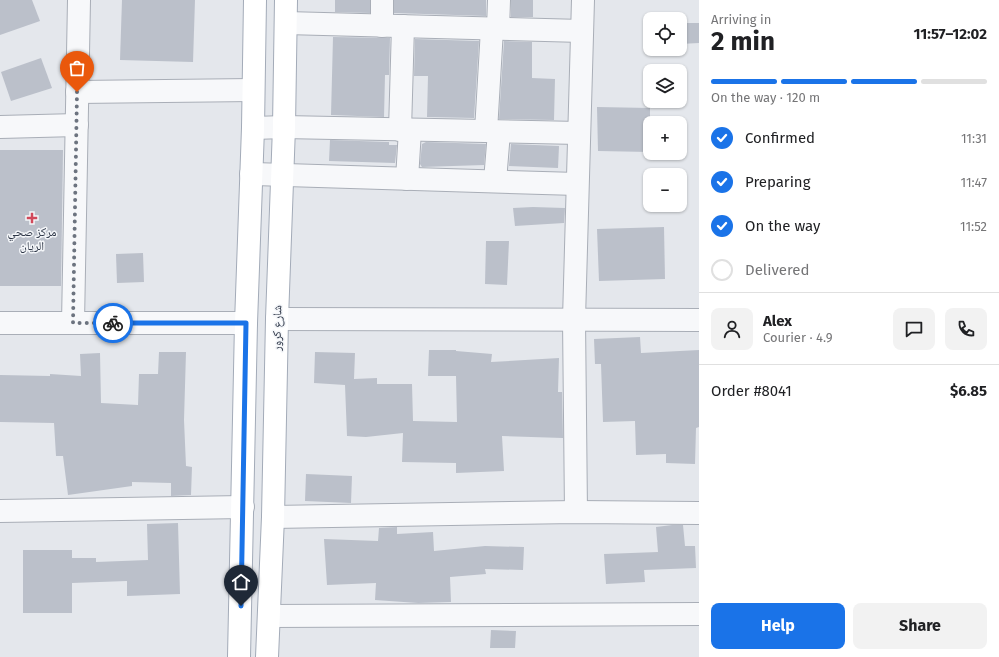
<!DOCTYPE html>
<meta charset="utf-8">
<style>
body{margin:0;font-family:"Fira Sans","Noto Naskh Arabic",sans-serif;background:#f2f2f2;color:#202124;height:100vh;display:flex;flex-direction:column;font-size:15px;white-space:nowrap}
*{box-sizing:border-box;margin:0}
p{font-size:13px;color:#757577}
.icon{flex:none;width:22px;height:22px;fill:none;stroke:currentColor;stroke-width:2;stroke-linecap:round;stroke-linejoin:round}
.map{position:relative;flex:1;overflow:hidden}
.sheet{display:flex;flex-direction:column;background:#fff;width:300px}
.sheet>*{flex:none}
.controls{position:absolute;left:643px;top:12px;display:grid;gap:8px}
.controls a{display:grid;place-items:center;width:44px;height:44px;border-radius:8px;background:#fff;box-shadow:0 1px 3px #0004;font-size:20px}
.pin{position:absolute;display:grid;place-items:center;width:34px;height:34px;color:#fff;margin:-41px -17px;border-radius:50% 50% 50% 0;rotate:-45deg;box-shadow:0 0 4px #0007}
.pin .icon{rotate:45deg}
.courier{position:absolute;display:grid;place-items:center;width:40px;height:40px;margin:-20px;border:3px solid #1a73e8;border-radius:50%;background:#fff;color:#222;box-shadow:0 1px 5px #0007}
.headline em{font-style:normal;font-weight:700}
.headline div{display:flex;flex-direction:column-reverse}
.headline{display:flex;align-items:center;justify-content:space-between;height:68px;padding:0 12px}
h1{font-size:26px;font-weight:700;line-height:30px}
.bar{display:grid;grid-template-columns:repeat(4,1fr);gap:6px 4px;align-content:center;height:48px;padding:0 12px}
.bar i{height:5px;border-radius:3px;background:#e0e0e0}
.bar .active{background:#1a73e8}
.bar p{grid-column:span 4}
.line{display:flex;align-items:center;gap:10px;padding:0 12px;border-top:1px solid #e0e0e0}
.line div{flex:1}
.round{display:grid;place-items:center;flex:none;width:42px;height:42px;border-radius:8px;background:#f2f2f2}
ol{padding:0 12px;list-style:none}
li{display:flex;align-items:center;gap:12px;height:44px}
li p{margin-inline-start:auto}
li .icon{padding:4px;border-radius:50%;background:#1a73e8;color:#fff;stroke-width:4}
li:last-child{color:#757577}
li i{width:22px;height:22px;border:2px solid #e0e0e0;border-radius:50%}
.primary-button{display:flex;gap:8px;margin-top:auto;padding:8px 12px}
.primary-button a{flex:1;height:46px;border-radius:8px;background:#1a73e8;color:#fff;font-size:16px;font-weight:700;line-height:46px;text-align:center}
.primary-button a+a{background:#f2f2f2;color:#202124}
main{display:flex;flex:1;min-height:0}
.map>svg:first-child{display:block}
</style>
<main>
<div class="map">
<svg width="699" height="657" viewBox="0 0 699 657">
<rect width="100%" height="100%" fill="#e4e7ec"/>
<g fill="#bbc0ca">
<polygon points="0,0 32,0 40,21 0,35"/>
<polygon points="122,0 195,0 193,62 120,60"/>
<polygon points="335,0 370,0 370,13 335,12"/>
<polygon points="394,0 486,0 486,16 394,13"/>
<rect x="511" y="0" width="22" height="17"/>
<polygon points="680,23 699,23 699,43 680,44"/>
<polygon points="333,37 390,38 389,75 385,75 384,117 331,115"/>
<polygon points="415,39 479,41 474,118 427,117 428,76 414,76"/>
<polygon points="504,41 532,42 532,78 555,79 554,120 499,119"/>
<polygon points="41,58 52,88 11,101 1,72"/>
<polygon points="597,107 650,108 650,152 598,151"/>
<polygon points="330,140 389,142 389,145 397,145 395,163 329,161"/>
<polygon points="426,142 486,144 484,165 422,167 420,164 422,144"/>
<polygon points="511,144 559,146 558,168 509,166"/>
<polygon points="0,150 63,150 61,286 0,286"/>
<polygon points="533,207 565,208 564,223 515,226 513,208"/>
<polygon points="664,227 665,279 599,281 597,229"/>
<polygon points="486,241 509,241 507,285 485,284"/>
<polygon points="143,253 144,282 117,283 116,254"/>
<polygon points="640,337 641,353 699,350 699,427 696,428 695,464 666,463 666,454 636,455 635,421 603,422 601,364 595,364 594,339"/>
<polygon points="429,350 456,350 456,351 492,354 491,362 559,358 558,392 562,392 563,438 502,436 504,471 456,473 456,463 402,462 403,433 366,437 347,436 345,385 314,383 315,352 355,353 354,379 377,378 377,384 412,384 413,421 457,422 456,376 428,376"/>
<polygon points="159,352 186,352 184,420 186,466 192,467 191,495 171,496 171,483 132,482 132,486 68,495 63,456 56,456 54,423 0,422 0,375 50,376 50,374 81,376 80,354 100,353 101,403 138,405 139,374 158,374"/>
<polygon points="306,474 352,476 351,503 305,501"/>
<polygon points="178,523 180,594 127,596 127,581 72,583 72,613 23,613 23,550 72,550 72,558 96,558 96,562 148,560 147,524"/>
<polygon points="672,525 683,525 685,546 695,546 696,568 644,570 645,582 606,584 604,554 658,552 656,527"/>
<polygon points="397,527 397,534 433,532 434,551 485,546 524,547 523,570 485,569 486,574 450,577 451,602 418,603 375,600 376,583 327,585 324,539 378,541 379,528"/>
<polygon points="491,630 516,631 515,648 490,648"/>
</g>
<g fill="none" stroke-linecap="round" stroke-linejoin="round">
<defs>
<g id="minor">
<polyline points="286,23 582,31"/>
<polyline points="382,26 382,0"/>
<polyline points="498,29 499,0"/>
<polyline points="77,92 253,90"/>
<polyline points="0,127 77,125"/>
<polyline points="253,128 284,127 579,133"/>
<polyline points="400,130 403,26"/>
<polyline points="486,131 492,29"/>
<polyline points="251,174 577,184"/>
<polyline points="407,179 410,130"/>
<polyline points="495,181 499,132"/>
<polyline points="277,319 699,320"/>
<polyline points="0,323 246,323"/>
<polyline points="73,323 79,0"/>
<polyline points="0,511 243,507"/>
<polyline points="576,512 574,319 583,0"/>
<polyline points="273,517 576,512 699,513"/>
<polyline points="269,616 699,614"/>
</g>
<g id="major">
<polyline points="239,657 246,323 253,128 255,0"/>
<polyline points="267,657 273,517 277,319 284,127 286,0"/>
</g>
</defs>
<use href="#minor" stroke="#a9aeb7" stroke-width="24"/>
<use href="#major" stroke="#a3abb8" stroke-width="24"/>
<use href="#minor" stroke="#f7f8fa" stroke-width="22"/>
<use href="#major" stroke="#fff" stroke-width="22"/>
</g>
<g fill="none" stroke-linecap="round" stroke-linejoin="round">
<polyline stroke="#6c737f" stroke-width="4" stroke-dasharray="0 7.2" points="77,92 73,323 113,323"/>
<polyline stroke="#1a73e8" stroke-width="5" points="113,323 246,323 241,606"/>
</g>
<path fill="#d1495b" stroke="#f4f6f9" stroke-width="1.5" d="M30 212h4v4h4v4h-4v4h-4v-4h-4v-4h4z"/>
<g text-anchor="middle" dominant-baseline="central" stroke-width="3" stroke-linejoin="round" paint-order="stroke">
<g font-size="12" fill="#2b3445" stroke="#f4f6f9">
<text x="32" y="232">مركز صحي<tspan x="32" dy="14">الريان</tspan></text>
</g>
<g font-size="12" fill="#2b3445" stroke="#f4f6f9">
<text transform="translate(277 328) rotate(-89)">شارع كرور</text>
</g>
</g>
</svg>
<div class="controls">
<a><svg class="icon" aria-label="locate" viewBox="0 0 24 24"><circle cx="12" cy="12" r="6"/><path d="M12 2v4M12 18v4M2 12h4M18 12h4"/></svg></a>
<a><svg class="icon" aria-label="layers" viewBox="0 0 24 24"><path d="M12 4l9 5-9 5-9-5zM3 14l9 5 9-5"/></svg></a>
<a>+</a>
<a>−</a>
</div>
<div class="pin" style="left:77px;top:92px;background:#ea580c"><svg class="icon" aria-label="bag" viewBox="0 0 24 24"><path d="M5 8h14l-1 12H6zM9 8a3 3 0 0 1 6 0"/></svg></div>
<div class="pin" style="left:241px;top:606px;background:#1f2937"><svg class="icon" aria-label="home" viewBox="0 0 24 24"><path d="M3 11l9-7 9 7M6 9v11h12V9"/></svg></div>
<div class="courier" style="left:113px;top:323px"><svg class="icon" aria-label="bike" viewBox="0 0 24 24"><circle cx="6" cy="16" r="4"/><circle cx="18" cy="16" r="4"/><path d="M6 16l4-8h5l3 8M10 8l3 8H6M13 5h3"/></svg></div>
</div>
<section class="sheet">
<div class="headline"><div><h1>2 min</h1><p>Arriving in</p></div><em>11:57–12:02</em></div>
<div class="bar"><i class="active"></i><i class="active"></i><i class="active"></i><i></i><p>On the way · 120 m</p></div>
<ol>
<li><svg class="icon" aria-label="check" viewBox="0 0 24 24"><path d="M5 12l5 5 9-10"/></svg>Confirmed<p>11:31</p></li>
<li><svg class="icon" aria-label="check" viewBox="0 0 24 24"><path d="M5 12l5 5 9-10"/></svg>Preparing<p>11:47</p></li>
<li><svg class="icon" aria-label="check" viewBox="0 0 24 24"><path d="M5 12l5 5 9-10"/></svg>On the way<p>11:52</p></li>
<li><i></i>Delivered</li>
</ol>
<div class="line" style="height:72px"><a class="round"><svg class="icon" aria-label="person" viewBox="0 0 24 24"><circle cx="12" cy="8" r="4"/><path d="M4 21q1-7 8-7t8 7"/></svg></a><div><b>Alex</b><p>Courier · 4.9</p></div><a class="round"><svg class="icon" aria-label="chat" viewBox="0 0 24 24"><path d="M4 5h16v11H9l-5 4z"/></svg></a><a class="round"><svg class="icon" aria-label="phone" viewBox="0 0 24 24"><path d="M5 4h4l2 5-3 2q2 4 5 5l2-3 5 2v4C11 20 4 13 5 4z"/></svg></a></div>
<div class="line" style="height:52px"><div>Order #8041</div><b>$6.85</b></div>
<div class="primary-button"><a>Help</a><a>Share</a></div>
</section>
</main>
